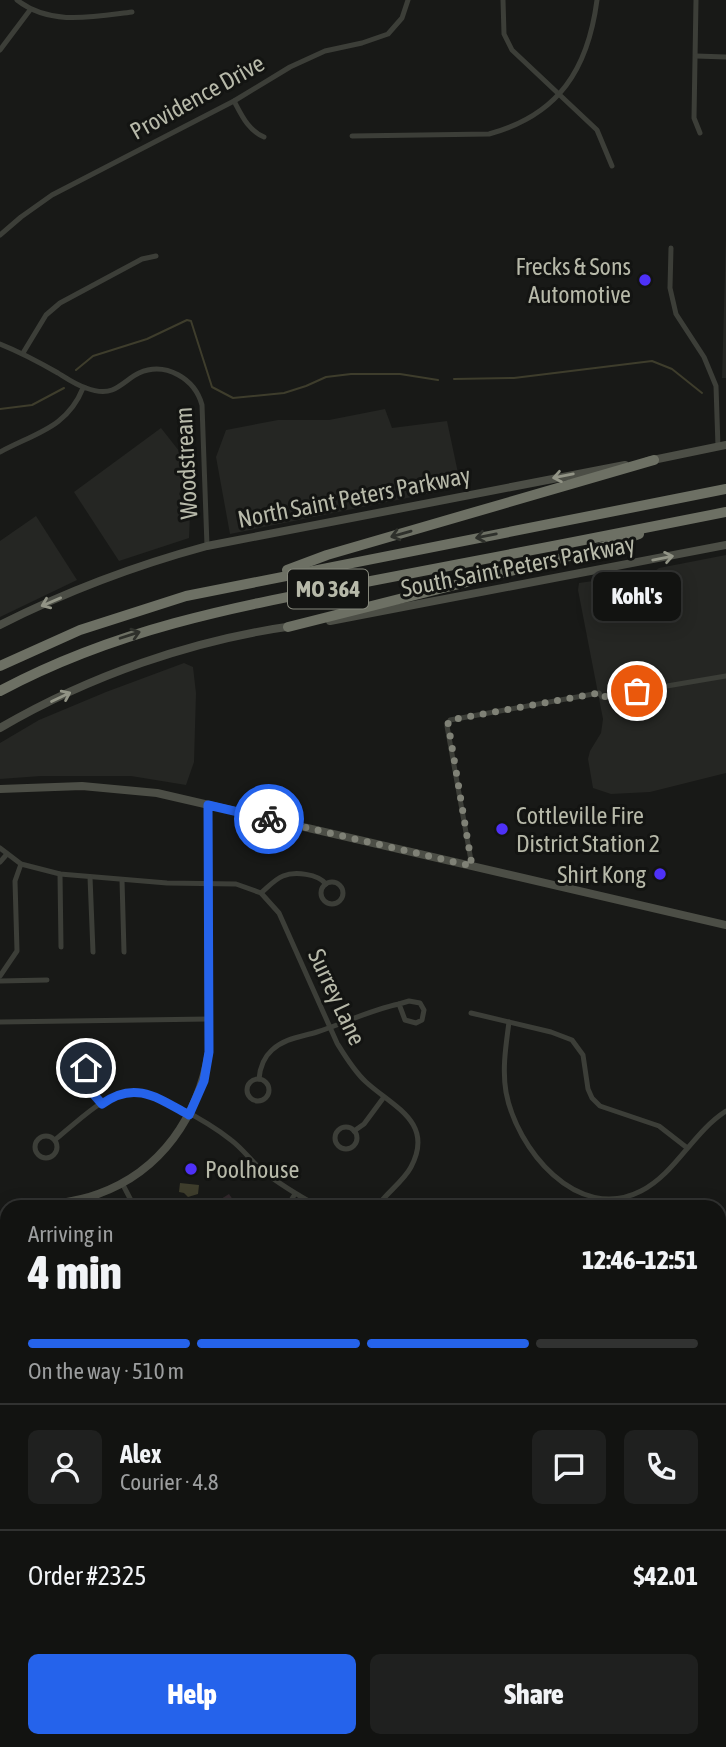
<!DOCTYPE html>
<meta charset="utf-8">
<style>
body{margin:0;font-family:"Asap Condensed",sans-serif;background:#1f201f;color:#f1f3f6;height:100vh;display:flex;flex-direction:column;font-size:26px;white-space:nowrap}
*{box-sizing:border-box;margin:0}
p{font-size:23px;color:#9c9e9f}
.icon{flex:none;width:38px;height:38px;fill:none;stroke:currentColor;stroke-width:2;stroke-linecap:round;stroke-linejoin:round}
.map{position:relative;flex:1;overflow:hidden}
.details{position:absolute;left:0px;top:1200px;width:726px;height:548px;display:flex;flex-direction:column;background:#121311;border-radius:21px 21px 0 0;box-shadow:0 4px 18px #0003,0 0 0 2px #313231}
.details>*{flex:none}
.pin{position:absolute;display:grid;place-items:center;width:60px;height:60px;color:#fff;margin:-30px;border:4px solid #fff;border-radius:50%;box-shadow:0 2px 7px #0007}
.courier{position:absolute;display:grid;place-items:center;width:70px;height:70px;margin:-35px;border:5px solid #2563eb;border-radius:50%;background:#fff;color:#222;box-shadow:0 2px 9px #0007}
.bubble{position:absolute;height:49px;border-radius:10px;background:#121311;box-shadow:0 4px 18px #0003,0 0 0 2px #313231;font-size:23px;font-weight:800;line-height:49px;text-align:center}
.headline em{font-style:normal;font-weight:800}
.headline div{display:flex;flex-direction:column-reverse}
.headline{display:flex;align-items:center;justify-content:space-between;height:119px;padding:0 28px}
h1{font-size:46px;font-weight:800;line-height:52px}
.bar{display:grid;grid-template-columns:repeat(4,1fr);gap:10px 7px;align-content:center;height:84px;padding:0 28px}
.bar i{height:9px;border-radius:5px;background:#313231}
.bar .on{background:#2563eb}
.bar p{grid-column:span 4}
.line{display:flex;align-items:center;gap:18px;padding:0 28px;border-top:2px solid #313231}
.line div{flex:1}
.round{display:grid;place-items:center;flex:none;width:74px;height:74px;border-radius:10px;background:#1f201f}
.action{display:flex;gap:14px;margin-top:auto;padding:14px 28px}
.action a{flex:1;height:80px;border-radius:10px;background:#2563eb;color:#fff;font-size:28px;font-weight:800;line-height:80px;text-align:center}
.action a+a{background:#1f201f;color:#f1f3f6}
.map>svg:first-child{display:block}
</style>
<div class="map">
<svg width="726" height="1747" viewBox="0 0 726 1747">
<rect width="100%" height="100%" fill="#181917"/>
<g fill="#252623">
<polygon points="726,237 726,378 722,378"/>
<polygon points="385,409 392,428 447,421 461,487 230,534 216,457 226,430 278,420 329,420"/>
<polygon points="161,428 183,456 184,483 179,494 190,514 189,538 119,561 74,492"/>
<polygon points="36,516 77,580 0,617 0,541"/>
<polygon points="726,555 726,773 650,792 611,794 593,788 588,759 590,751 601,733 603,719 578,590 579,583 593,581 626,584 643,580 659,568"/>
<polygon points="184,663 193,667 196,693 194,762 186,785 131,776 41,776 0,779 0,743 39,720 106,692"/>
</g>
<polygon fill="#31272b" points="229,1194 238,1207 208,1207"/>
<polygon fill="#3e3d2c" points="180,1183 199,1185 198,1194 188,1197 184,1193 179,1192"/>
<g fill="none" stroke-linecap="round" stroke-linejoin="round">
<g stroke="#3e3d2c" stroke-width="2">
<polyline points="76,370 93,356 147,339 187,320 191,321 212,387 233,398 284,393 306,386 326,377 351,374 400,374 438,380"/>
<polyline points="454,379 514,378 652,361 672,369 702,393"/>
<polyline points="0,409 32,405 64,388"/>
<polyline points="719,1646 726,1638"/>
<polyline points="0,1679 7,1680"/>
<polyline points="147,1741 148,1747"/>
<polyline points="624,1747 630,1741"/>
</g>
<g stroke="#3c3e38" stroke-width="5">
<path d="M17,0C50,26 92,17 132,12"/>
<polyline points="503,0 504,34 512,50 597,130 612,166"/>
<polyline points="696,0 694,118 700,133"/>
<polyline points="0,50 30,10"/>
<polyline points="696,56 726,57"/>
<path d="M234,101C242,116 248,130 264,137"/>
<path d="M352,136L489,134C559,115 588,69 597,0"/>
<polyline points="0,235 21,217 52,195 234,101 290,67 325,51 362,43 388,34 402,18 408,0"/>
<polyline points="671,248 670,288 676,314 704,357 716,386 718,447"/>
<path d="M0,344C20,352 39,362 58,373C66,378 76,385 86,388C94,391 104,393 112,390C122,386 130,377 139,373C166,361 195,379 202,405L207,546"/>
<polyline points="23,353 46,315 60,303 142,259 156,256"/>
<path d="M0,452C35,433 67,428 83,388"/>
<path d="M0,848L21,864L60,874L167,883L236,884L261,893C267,888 275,879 283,876C295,871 318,874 326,884"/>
<polyline points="0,862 7,854"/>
<polyline points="472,866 447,726 450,720 599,693 602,697 726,676"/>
<polyline points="60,874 61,947"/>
<polyline points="90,877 93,952"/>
<polyline points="122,880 124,952"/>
<circle cx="332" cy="893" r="11"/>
<path d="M261,893L279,913L337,1043C345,1056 354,1071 366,1082C392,1106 435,1122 411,1167C403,1182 386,1193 376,1208"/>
<polyline points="0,976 17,951 15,881 21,864"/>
<polyline points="0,981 47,980"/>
<polygon points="409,1001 420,1003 424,1010 422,1020 416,1023 405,1020 399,1004"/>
<polyline points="471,1013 551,1032 572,1040 583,1055 588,1089 592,1098 600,1106 659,1126 686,1147"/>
<polyline points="0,1022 209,1019"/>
<path d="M509,1022C506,1045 502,1069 506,1092C516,1148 577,1224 641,1191C675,1174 693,1132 726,1111"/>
<circle cx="76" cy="1072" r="11"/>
<circle cx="258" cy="1090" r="11"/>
<path d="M259,1079C260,1067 263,1058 272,1050C285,1038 301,1037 317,1032C345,1023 370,1010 399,1004"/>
<polyline points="82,1081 101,1104"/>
<circle cx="346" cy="1138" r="11"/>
<polyline points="354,1131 364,1124 384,1097"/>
<circle cx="46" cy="1147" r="11"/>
<path d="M55,1140C72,1126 104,1095 126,1092C151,1088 211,1124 231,1140C243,1149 251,1161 262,1170C280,1185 301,1197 321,1208"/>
<polyline points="122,1183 135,1208"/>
<polyline points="286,1208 295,1194"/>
<polyline points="719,1263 726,1255"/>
<polyline points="719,1277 726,1284"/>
<polyline points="0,1284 7,1287"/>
<polyline points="0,1307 7,1303"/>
<polyline points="0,1417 7,1400 7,1388"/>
<polyline points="0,1490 7,1493"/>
<polyline points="719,1581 726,1578"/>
<polyline points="0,1596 7,1598"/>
<polyline points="278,1741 290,1747"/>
<polyline points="230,1747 234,1741"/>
<polyline points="250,1747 255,1741"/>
<polyline points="314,1747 315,1741"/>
<polyline points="410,1747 421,1741"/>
</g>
<g stroke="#4c4e46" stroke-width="8">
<polyline points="648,461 726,445"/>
<polyline points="330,621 726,545"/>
<path d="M0,625C65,592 137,565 207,546L625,465"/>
<path d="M0,728C89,676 192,640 293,626"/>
<polyline points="0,789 82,786 157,793 726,925"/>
<path d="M34,1208C55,1203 78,1202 98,1194C162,1171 198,1116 209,1052L208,805"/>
<polyline points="0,1221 7,1217"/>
</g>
<g stroke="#6d7064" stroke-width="10">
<polyline points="287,570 327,555 654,460"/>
<polyline points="288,627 594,550 639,534"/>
<polyline points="0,666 80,630 186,596 726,489"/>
<path d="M0,691C120,627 239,606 371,581C489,558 608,536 726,512"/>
</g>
</g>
<defs><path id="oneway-shaft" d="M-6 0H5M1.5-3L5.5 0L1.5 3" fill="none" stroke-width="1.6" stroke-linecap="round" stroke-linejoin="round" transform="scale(1.75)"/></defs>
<g stroke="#929486">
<use href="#oneway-shaft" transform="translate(563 476) rotate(169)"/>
<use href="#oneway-shaft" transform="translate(663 558) rotate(-11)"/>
<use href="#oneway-shaft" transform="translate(51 602) rotate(157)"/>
<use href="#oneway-shaft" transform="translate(61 697) rotate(-25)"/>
</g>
<g stroke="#2e302b">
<use href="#oneway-shaft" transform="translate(401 534) rotate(164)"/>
<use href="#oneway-shaft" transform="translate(486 536) rotate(169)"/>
<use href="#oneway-shaft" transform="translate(130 635) rotate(-18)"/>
</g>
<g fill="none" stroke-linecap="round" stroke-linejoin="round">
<polyline stroke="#7f8176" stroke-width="7" stroke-dasharray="0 12.6" points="269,819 472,866 448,723 450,720 599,693 602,697 637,691"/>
<path stroke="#2563eb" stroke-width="9" d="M86,1068L87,1075L82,1081L102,1104C135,1080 158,1098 189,1115L204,1081L209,1052L208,805L269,819"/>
</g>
<g fill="#4e31f8" stroke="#131412" stroke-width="2.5">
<circle cx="645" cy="280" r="7"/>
<circle cx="502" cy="829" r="7"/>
<circle cx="660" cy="874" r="7"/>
<circle cx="191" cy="1169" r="7"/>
</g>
<g text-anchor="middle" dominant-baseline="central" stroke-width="6" stroke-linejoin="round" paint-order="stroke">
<rect fill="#131412" stroke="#86887c" stroke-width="2" x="288" y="569.5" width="80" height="39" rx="5"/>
<g font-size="23" font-weight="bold" fill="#b7b9a9">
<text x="328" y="589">MO 364</text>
</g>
<g font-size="24" fill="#b7b9a9" stroke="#131412">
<text transform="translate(197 97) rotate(-29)">Providence Drive</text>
<text transform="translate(186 463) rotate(-93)">Woodstream</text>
<text transform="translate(354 497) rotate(-11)">North Saint Peters Parkway</text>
<text transform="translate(518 566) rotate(-11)">South Saint Peters Parkway</text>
<text transform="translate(337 997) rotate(65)">Surrey Lane</text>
</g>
<g font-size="24" fill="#b7b9a9" stroke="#131412" text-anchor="end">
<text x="631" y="266">Frecks &amp; Sons<tspan x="631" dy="28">Automotive</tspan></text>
<text x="516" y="815" text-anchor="start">Cottleville Fire<tspan x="516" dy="28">District Station 2</tspan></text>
<text x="646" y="874">Shirt Kong</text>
<text x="205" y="1169" text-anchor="start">Poolhouse</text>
</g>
</g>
</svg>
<div class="pin" style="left:637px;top:691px;background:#ea580c"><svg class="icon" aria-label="bag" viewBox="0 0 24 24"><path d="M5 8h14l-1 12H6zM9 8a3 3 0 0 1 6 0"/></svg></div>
<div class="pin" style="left:86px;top:1068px;background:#1f2937"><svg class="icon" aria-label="home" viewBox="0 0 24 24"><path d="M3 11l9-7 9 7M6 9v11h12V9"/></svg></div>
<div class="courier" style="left:269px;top:819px"><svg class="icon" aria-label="bike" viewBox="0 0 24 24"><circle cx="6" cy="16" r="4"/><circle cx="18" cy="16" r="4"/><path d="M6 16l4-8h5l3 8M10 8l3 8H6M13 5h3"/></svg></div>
<div class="bubble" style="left:593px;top:572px;width:88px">Kohl's</div>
<section class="details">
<div class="headline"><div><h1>4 min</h1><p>Arriving in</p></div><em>12:46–12:51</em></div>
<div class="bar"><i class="on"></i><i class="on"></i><i class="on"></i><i></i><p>On the way · 510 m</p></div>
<div class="line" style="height:126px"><a class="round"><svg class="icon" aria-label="person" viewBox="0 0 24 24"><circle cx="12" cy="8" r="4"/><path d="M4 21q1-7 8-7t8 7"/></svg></a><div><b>Alex</b><p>Courier · 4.8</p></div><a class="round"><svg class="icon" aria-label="chat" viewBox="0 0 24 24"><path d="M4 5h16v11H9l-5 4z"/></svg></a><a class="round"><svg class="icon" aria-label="phone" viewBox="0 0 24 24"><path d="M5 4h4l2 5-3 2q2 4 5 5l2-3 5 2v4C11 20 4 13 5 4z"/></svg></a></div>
<div class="line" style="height:91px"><div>Order #2325</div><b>$42.01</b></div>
<div class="action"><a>Help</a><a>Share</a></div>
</section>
</div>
